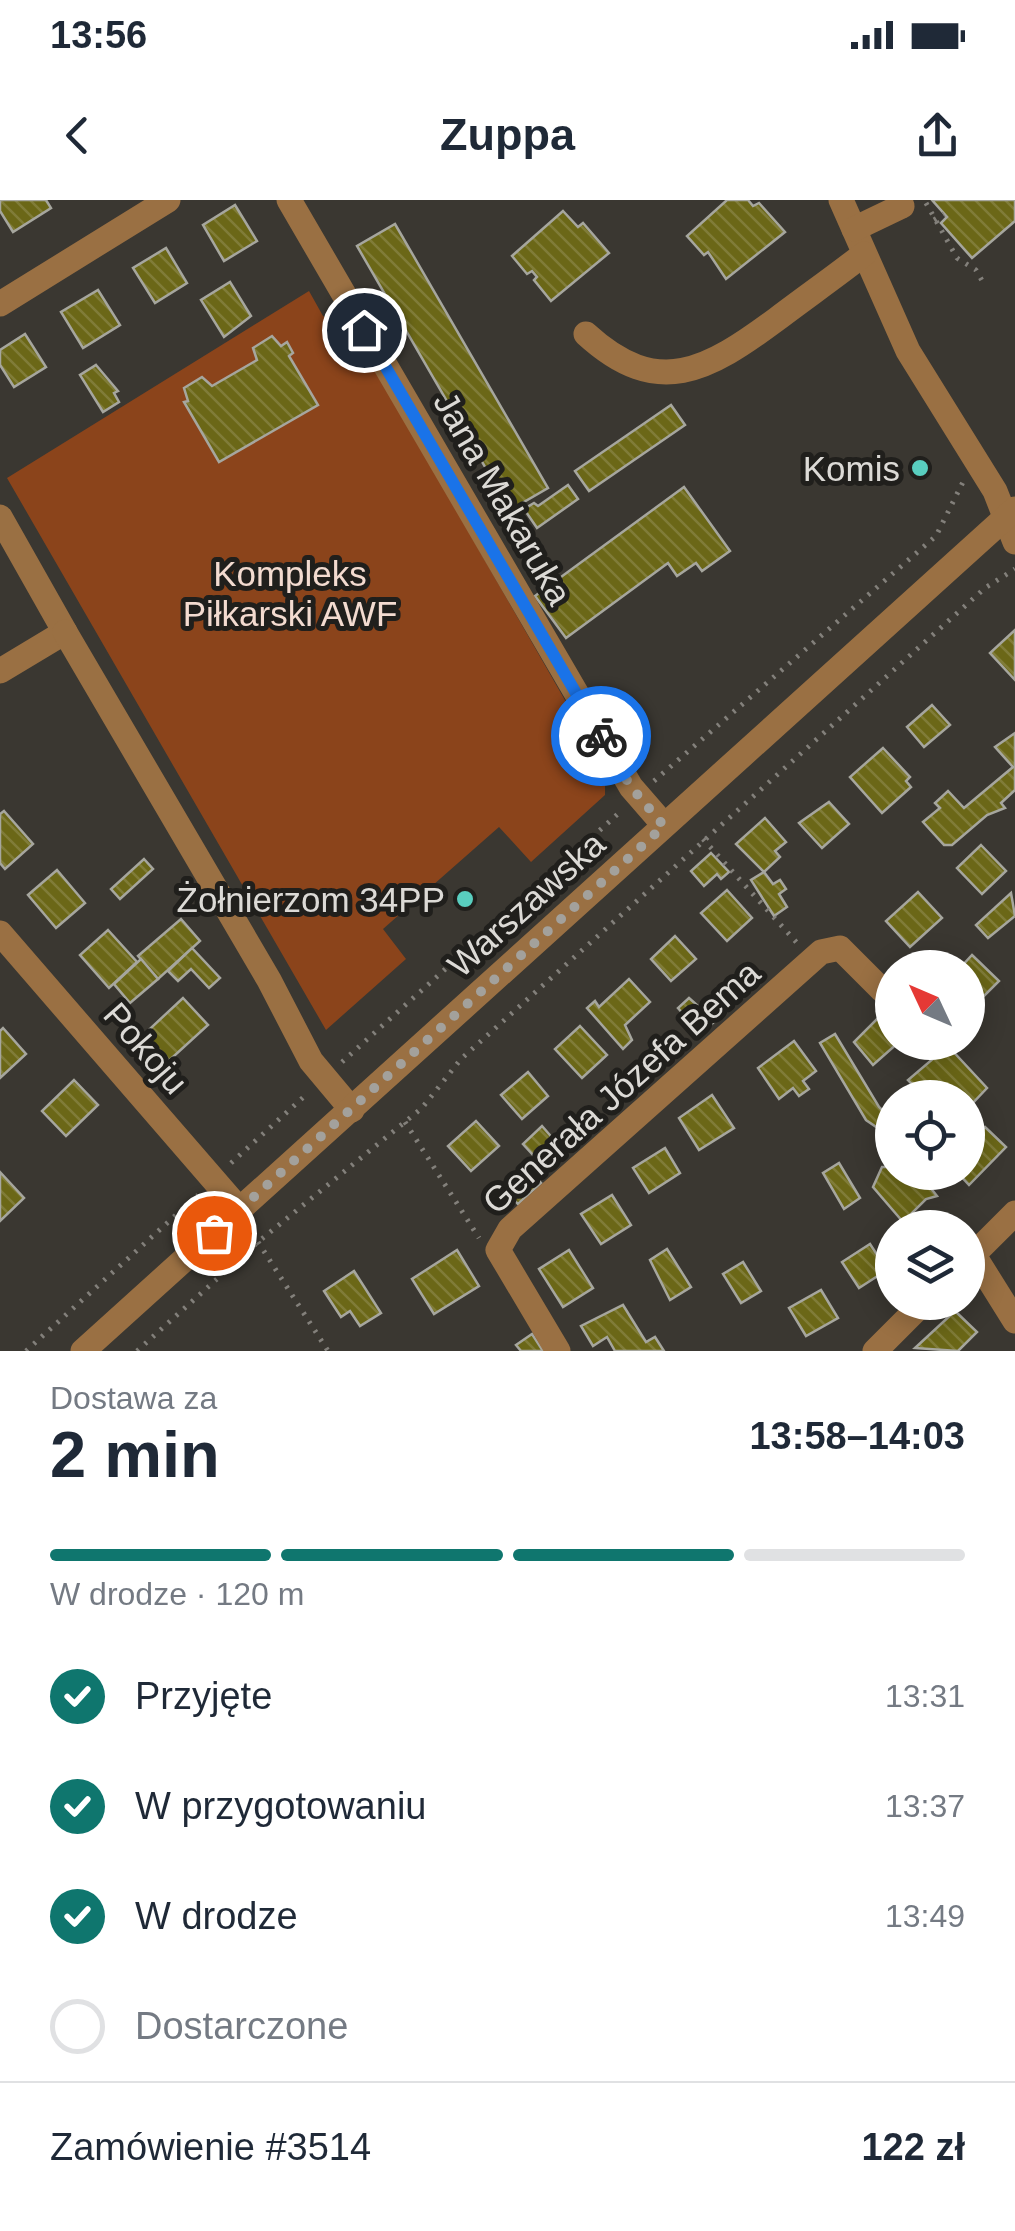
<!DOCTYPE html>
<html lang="pl">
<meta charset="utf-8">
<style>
body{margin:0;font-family:Arial,sans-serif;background:#f6f6f7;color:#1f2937;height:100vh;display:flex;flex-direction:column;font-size:38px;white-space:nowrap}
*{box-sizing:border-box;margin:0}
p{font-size:32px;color:#747a83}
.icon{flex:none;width:55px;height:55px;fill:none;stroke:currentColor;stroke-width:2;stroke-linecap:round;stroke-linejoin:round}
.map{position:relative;height:1151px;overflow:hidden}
.side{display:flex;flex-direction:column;background:#fff;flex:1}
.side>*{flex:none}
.needle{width:65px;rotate:314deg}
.buttons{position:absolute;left:875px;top:750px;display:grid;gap:20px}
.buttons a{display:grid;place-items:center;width:110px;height:110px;border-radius:50%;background:#fff;box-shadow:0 5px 25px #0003;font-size:50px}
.pin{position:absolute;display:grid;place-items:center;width:85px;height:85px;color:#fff;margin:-42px;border:5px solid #fff;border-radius:50%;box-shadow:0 2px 10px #0007}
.courier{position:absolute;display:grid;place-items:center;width:100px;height:100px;margin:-50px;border:8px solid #1a73e8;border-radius:50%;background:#fff;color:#222;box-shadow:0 2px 12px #0007}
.overview em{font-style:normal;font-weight:700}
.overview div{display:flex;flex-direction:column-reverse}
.overview{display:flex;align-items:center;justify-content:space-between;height:170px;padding:0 50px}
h1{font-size:65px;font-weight:700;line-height:75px}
.bar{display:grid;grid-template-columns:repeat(4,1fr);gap:15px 10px;align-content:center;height:120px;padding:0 50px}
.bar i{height:12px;border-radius:8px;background:#e0e1e3}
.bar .current{background:#0f766e}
.bar p{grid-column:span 4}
.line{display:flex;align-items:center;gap:25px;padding:0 50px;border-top:2px solid #e0e1e3}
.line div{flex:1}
ol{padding:0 50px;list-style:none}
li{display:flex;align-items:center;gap:30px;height:110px}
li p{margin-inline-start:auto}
li .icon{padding:10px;border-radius:50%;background:#0f766e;color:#fff;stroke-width:4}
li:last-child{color:#747a83}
li i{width:55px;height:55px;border:5px solid #e0e1e3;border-radius:50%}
.status{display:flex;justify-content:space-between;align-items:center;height:70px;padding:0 50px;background:#fff;direction:ltr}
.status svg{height:28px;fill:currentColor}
header{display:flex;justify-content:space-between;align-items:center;height:130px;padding:0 50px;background:#fff;font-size:45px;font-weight:700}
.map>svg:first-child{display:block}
</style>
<div class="status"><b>13:56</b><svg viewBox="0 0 49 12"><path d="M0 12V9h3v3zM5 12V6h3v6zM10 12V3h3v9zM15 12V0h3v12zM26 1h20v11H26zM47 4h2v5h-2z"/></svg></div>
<header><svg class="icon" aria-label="back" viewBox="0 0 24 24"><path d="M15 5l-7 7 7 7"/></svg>Zuppa<svg class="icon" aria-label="share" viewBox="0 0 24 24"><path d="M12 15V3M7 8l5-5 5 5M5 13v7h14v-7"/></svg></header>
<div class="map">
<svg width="1015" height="1151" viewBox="0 0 1015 1151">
<defs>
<pattern id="building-back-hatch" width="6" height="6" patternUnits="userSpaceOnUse" patternTransform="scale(2.5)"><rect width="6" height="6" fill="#6b6717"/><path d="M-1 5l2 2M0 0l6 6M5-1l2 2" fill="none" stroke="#807c38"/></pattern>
</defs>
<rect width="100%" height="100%" fill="#3a3731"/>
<polygon fill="#8b441b" points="309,91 323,116 343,128 350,125 605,570 605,595 531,662 499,627 383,729 406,759 326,830 7,278"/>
<g fill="url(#building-back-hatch)" stroke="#a6a69e" stroke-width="2.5">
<polygon points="0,0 46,0 51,8 13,32 0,11"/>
<polygon points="727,0 748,0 753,6 759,3 785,32 726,79 708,52 704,55 687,36"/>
<polygon points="932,0 1015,0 1015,21 972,58 941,23 947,17"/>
<polygon points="235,5 257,41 224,61 203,25"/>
<polygon points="563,11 578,27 583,23 609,53 551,101 534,80 537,77 532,71 527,74 512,56"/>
<polygon points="395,24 548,288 510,310 357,46"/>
<polygon points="166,48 187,83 155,103 133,68"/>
<polygon points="230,82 251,116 224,137 201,100"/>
<polygon points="98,90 120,125 83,148 61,112"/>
<polygon points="25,134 46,167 14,187 0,165 0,150"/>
<polygon points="272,136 281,146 287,142 293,153 289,156 318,205 219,262 184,202 188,201 184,188 202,177 212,186 257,160 253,148"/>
<polygon points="96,165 118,191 114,193 119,202 103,212 80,175"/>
<polygon points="671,205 685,225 589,291 575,271"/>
<polygon points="568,285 578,299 537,328 524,309 534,303 538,306"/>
<polygon points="684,287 730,351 702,371 696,363 677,376 668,363 566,438 535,396"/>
<polygon points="1015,430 1015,480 990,453"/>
<polygon points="932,505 950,525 924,547 907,527"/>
<polygon points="1015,533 1015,590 1001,603 1005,608 987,615 952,645 944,645 923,622 940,608 935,603 948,591 964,608 1013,567 995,547"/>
<polygon points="883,548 910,577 906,581 911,587 882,613 850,577"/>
<polygon points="829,602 849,624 822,648 799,623"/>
<polygon points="4,611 33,644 5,669 0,663 0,614"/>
<polygon points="765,618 786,642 775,651 780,657 764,672 736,644"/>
<polygon points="981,645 1006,671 982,694 957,668"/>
<polygon points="711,653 729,672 721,679 717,674 704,686 691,671"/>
<polygon points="144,659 153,669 120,699 111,689"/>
<polygon points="57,670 85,703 56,728 28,695"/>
<polygon points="764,672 773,684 780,680 786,689 779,694 787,707 774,716 751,680"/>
<polygon points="727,690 752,718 727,741 701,713"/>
<polygon points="918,692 942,718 910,747 886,721"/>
<polygon points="1011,693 1015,716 988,738 976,725"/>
<polygon points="181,719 200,741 158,779 138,756"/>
<polygon points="108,730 137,762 109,788 80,755"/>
<polygon points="675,736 696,759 671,781 651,759"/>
<polygon points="192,748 220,778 209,788 191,769 178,781 168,771"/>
<polygon points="972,755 999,781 973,807 968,801 968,768 960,768"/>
<polygon points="141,759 158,779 130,803 114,784"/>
<polygon points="629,779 650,802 625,825 632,840 623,849 587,808 595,801 599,807"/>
<polygon points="183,798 208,825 162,867 138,840"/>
<polygon points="689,798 715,821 701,834 678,808"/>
<polygon points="879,817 892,833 892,842 899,842 873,865 854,842"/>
<polygon points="580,826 607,855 582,878 555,849"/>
<polygon points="3,828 26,854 0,878 0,831"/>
<polygon points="835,834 879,907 892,920 885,933 866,920 820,843"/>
<polygon points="794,841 816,871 803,881 809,889 799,896 793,888 779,899 758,868"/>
<polygon points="948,846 987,888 968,908 968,898 953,898 937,882 923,896 908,880"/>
<polygon points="528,872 548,896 522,919 501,895"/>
<polygon points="74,880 98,905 66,936 42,911"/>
<polygon points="712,895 734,928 699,950 679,918"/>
<polygon points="476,921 499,946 471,971 448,946"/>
<polygon points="542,926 562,949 544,967 523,944"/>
<polygon points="985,927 1006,947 969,985 957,972 968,972 968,945"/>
<polygon points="665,948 680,973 649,993 633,968"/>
<polygon points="839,963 860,998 844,1009 823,973"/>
<polygon points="525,966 541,983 518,1004 502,987"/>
<polygon points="882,967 892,967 892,972 918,972 937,996 926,999 903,1022 873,987"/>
<polygon points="0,972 24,998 0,1021"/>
<polygon points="612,995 631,1025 601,1044 581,1014"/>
<polygon points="870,1044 887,1070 859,1088 842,1062"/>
<polygon points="667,1049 691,1087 670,1100 650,1060"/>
<polygon points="457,1050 479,1086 434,1114 412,1079"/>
<polygon points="569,1050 593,1088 563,1107 539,1069"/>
<polygon points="743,1062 761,1091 741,1103 723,1074"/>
<polygon points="354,1071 381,1113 360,1126 350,1111 341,1117 324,1091"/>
<polygon points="821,1090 838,1118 806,1136 789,1108"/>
<polygon points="623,1105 646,1142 655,1137 664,1151 615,1151 607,1137 593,1146 581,1126"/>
<polygon points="955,1111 977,1132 958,1151 915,1148"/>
<polygon points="532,1134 543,1151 521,1151 516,1145"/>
</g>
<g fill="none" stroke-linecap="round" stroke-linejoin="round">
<g stroke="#83807b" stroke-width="5" stroke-dasharray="2.5 8" stroke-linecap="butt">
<polyline points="926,3 957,58 976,70 984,84"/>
<polyline points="934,20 944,14"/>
<polyline points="654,581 936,336 963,282"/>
<polyline points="703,639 798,744"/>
<polyline points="342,862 620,612"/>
<polyline points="405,922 479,1038"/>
<polyline points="231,963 308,893"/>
<polyline points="258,1042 328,1151"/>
<polyline points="26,1151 198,995"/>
<polyline points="137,1151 258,1042 422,908 461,859 985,388 1015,369"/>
</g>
<g stroke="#9a7043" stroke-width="25">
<polyline points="289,0 631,587 664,625"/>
<polyline points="841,0 908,151 995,291 1015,342"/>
<polyline points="854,29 902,6"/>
<polyline points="0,104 168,0"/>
<path d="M586,134C658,200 708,170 777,119C806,97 836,76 864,54"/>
<polyline points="0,317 65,432 0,471"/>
<polyline points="65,432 269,780 311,861 352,910"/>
<polyline points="0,733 239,1009"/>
<polyline points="973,1054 1015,1121"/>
<polyline points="968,1060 1015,1013"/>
<polyline points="83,1151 1015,309"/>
<polyline points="558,1151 498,1050 510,1029 821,752 840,748 882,790"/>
<polyline points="875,1151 924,1102"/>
</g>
</g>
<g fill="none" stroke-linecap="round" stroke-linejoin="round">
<polyline stroke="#a3a19c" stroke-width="10" stroke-dasharray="0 18" points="214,1033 664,626 631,587 601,536"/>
<polyline stroke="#1a73e8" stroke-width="12" points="364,130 601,536"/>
</g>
<g fill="#59cebf" stroke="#201f1c" stroke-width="4">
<circle cx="920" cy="268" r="10"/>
<circle cx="465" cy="699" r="10"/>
</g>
<g text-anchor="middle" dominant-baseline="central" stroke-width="10" stroke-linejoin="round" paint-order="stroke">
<g font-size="35" fill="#dcdad6" stroke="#201f1c" text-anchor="end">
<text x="900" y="268">Komis</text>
<text x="445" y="699">Żołnierzom 34PP</text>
</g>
<g font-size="35" fill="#dcdad6" stroke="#201f1c">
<text transform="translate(503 298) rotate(60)">Jana Makaruka</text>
<text transform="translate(526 704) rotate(-42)">Warszawska</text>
<text transform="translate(146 848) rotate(49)">Pokoju</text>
<text transform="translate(621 887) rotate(-42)">Generała Józefa Bema</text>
</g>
<g font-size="35" fill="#f3dbd0" stroke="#201f1c">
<text x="290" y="373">Kompleks<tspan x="290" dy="40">Piłkarski AWF</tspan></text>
</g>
</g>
</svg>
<div class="buttons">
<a><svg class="needle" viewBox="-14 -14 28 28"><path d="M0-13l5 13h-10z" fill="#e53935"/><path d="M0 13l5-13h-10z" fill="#747a83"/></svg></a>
<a><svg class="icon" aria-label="locate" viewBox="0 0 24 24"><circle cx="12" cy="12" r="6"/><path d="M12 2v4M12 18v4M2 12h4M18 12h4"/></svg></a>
<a><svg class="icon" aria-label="layers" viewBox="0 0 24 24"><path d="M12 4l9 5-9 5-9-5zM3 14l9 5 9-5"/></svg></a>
</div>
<div class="pin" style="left:214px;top:1033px;background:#ea580c"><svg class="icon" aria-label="bag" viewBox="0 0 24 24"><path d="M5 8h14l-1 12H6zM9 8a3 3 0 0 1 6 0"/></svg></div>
<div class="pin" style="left:364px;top:130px;background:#1f2937"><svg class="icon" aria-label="home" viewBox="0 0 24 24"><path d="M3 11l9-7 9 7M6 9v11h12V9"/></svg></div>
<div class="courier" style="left:601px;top:536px"><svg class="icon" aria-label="bike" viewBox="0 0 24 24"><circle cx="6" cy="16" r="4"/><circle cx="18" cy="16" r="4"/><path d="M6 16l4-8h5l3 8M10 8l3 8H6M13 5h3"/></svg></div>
</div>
<section class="side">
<div class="overview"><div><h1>2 min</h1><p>Dostawa za</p></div><em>13:58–14:03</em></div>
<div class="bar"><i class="current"></i><i class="current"></i><i class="current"></i><i></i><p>W drodze · 120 m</p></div>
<ol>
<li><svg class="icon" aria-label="check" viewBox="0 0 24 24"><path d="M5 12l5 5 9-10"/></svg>Przyjęte<p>13:31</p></li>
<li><svg class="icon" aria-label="check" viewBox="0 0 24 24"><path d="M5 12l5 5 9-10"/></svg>W przygotowaniu<p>13:37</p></li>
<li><svg class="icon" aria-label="check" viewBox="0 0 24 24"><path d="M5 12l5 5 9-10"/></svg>W drodze<p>13:49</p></li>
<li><i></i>Dostarczone</li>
</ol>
<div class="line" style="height:130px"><div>Zamówienie #3514</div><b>122 zł</b></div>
</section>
